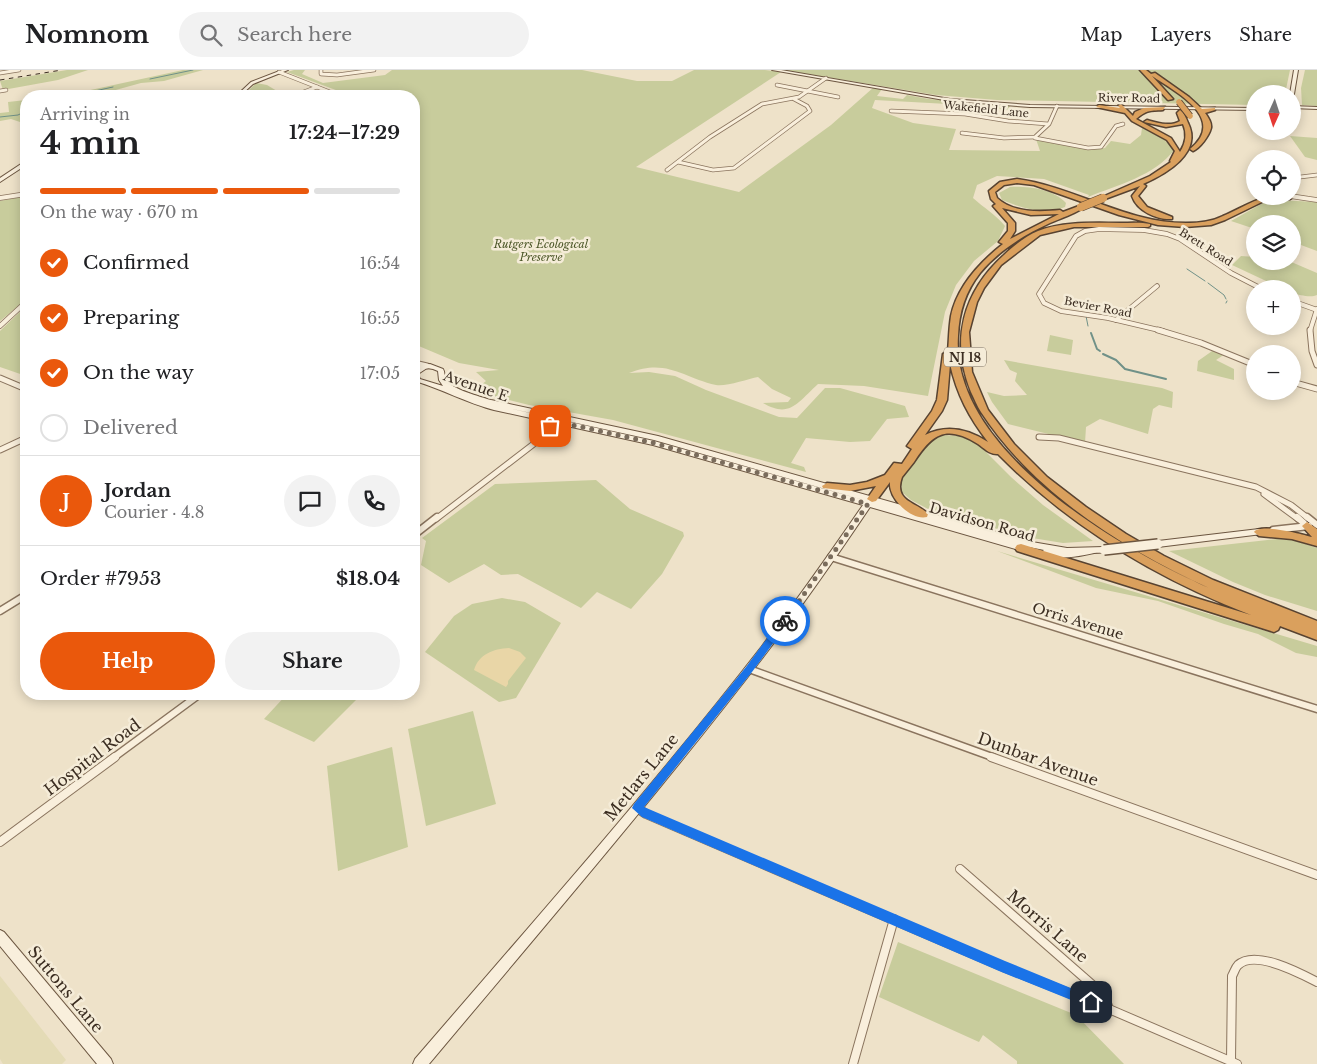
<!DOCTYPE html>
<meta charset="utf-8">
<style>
body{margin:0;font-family:"Libre Baskerville",serif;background:#f2f2f2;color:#202124;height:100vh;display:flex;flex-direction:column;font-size:19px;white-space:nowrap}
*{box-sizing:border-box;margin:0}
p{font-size:16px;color:#757577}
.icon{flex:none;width:28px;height:28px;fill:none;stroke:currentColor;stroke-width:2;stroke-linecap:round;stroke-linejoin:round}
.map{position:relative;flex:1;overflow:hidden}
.details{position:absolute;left:20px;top:20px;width:400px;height:610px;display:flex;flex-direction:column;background:#fff;border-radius:20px;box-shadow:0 2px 12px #0003}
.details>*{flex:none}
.needle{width:32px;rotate:183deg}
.fabs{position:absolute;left:1246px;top:15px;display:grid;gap:10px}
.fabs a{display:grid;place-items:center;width:55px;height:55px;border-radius:50%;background:#fff;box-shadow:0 2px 12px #0003;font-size:25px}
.pin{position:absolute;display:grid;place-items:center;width:42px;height:42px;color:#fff;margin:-21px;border-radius:10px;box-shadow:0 2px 8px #0006}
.courier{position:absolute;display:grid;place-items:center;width:50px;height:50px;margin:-25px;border:4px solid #1a73e8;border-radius:50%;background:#fff;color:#222;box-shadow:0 1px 6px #0007}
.summary em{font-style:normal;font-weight:700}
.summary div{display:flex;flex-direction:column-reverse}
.summary{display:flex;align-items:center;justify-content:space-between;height:85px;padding:0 20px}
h1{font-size:32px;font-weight:700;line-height:38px}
.bar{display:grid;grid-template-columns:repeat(4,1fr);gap:8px 5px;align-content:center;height:60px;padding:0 20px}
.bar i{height:6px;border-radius:4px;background:#e0e0e0}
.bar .selected{background:#ea580c}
.bar p{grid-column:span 4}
.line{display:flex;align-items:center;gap:12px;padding:0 20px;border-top:1px solid #e0e0e0}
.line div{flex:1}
.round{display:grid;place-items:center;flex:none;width:52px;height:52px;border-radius:26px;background:#f2f2f2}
ol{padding:0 20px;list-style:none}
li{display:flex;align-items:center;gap:15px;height:55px}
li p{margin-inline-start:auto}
li .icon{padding:5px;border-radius:50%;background:#ea580c;color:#fff;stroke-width:4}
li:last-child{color:#757577}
li i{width:28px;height:28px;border:2px solid #e0e0e0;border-radius:50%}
.cta{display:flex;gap:10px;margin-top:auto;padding:10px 20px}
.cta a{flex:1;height:58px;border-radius:30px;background:#ea580c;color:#fff;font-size:20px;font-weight:700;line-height:58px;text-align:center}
.cta a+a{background:#f2f2f2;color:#202124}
header{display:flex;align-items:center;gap:30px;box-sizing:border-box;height:70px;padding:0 25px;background:#fff;border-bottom:1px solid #e0e0e0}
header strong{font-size:24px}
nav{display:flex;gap:28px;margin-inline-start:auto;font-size:18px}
.search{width:350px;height:45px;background:#f2f2f2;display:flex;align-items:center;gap:12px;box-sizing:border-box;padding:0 18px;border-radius:28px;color:#757577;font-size:19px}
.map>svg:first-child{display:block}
</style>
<header>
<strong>Nomnom</strong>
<div class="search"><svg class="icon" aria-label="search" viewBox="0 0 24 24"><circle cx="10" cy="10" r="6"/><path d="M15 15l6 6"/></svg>Search here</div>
<nav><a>Map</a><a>Layers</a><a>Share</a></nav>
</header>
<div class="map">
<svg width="1317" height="994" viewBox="0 0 1317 994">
<rect width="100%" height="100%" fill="#eee2c9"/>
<polygon fill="#e4dbb6" points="0,906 66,990 62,994 3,994 0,989"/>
<g fill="#c8cc9c">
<polygon points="67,0 88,0 58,10 3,20 0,11"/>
<polygon points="183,0 203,0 164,11 141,13 94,26 48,26 68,23 72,24"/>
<path d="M294,0H305L302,4L323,13L385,5L392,0H582L637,11H672L694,0H765L781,2L636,97L739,122L831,55L874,17L882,19L877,26L903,29L907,25L929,29L1010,36L1007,40L966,35L875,30L872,38L913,53L956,59L949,80L1040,81L1036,69L1097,79L1105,78L1111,71L1130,74L1141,65L1142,58L1162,68L1175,79C1155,106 1117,115 1088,127L1089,125L1044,109L997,106L977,115L973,128C984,138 995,144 1005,156L998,171L974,191L956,215L945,242L928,326L864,316L818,314C798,332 790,349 763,333L788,332L791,328L772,319L758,307C748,309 725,317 716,315C682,307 666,288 629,303L649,302L675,306L706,320L779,347L797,348L825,318H840L905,336L909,347L887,349L870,371L850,372L806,368L791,393L804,397L806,402L613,350L529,335L481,323L475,320L486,311L476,302L499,300L459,293L414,274V26H352L287,2Z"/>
<polygon points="783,0 1290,0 1285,24 1255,24 1255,35 997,30 936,25"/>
<polygon points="1305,0 1317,0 1317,36 1302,35 1301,18"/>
<polygon points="256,13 267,15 277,21 276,25 243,26"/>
<polygon points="26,30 26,54 11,49 0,51 0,43 9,42 8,32"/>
<polygon points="1290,66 1317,68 1317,90 1305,87"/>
<path d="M1010,117C1028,116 1053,119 1066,133L1065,137C1044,146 1022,138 1002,130L999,123Z"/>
<polygon points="26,126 26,230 0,251 0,131"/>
<polygon points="1276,130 1317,132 1317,181 1293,172 1292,154 1255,154 1255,159 1231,151 1263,133"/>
<path d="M1241,186L1255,187V191H1289L1317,203V225C1311,228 1299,225 1293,223L1292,219H1283L1232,195Z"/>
<polygon points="26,236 26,306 0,297 0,261"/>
<polygon points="1050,265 1073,270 1071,285 1047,281"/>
<polygon points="1215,279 1225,284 1216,290 1234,299 1234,310 1197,301 1198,291"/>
<polygon points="1004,290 1162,318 1173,322 1172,338 1159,335 1153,339 1148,364 1100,349 1086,357 1085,373 1008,354 992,332 987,322 1004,326 1027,325 1015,311 1017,303 1010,300"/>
<polygon points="941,365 960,366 978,374 1011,407 1043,435 1093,471 1063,473 1026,467 930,440 911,430 902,422 901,410 929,371"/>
<polygon points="596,410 630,439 683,462 684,466 662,504 631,539 597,522 581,538 518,504 501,505 484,494 449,513 421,495 426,471 422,468 495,414"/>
<polygon points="1277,469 1293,470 1317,478 1317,541 1265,525 1233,512 1169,481"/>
<polygon points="997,481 1317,576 1317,587 1296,583 1258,564 1224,554 1158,531 1096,518"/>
<polygon points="502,528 525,532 561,553 516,628 499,632 425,582 454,546 472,534"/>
<polygon points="287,624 358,624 361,625 314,672 264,649"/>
<polygon points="473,641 496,734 426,756 408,659"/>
<polygon points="392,677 408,777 338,801 327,696"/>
<polygon points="898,872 1076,945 1124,994 1017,994 1017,991 983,965 979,972 879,927"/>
</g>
<path fill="#e9d6a7" d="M509,578L520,582L526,588L508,611V614L506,617L474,600C479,584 493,579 509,578Z"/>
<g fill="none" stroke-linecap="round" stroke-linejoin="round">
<g stroke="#709188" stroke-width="1">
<polyline points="150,9 193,0"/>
<polyline points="72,26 113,17"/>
<polyline points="0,47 18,45 26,41"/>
<polyline points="1187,199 1205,211"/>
<polyline points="1208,213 1224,225 1226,229"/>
<polyline points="1226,233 1227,231"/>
<polyline points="1086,246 1088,256"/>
</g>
<g stroke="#709188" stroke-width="2">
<polyline points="1091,263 1097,279 1100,281"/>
<polyline points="1103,284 1116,290 1125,299 1166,309"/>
</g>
<defs>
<g id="street-far4">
<polyline points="321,0 321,4 337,5 374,0"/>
<polyline points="279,2 340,26"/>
<polyline points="0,3 19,0"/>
<polyline points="777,15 838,27"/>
<polyline points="0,21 6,20"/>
<polyline points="293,26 317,17"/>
<polyline points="891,41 965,44 1008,51 1048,54"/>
<polyline points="962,63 1004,68 1035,67 1049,54 1057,36"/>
<polyline points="1035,68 1088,78 1101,77 1116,56 1123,54"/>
<polyline points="678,92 713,100 734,98 810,41 807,36 794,29"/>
<polyline points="667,100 710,67 762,34 799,27 826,8"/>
<polyline points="1292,108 1317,105"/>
</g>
<g id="street-far3">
<polyline points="1290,126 1317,130"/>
<polyline points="0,128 26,124"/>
<polyline points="1292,231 1317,240"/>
<polyline points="1116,250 1157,216"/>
<polyline points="0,256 26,232"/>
<polyline points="1163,261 1108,248 1061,241 1044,233 1039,224 1076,166 1085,161 1099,159 1144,160 1167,164 1180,169 1231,203 1262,219"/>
<polyline points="1310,261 1317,239"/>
</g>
<g id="street-far2">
<polyline points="1158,260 1201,273 1255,295"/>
<polyline points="1310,260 1312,281 1317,295"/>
<polyline points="414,293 427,296"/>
<polyline points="0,308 26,319"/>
<polyline points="1292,312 1317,319"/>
<polyline points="1039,367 1059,368 1256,417 1291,435 1309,449"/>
<polyline points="0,380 26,368"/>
<polyline points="1264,424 1298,449"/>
<polyline points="436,449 535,373 558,347"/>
</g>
<g id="street-far1">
<polyline points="1297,447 1307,456"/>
<polyline points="1307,447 1317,455"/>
<polyline points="1273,460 1309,456"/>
<polyline points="414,465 437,447"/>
<polyline points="831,487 1317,639"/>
<polyline points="0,541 26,525"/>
<polyline points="749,599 995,688"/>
<polyline points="113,688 200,624"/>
</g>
<g id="street">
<polyline points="991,687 1317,805"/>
<polyline points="637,738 646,744 1003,897 1109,939 1237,994"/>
<polyline points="0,772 115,687"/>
<polyline points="960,799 1104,925 1109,939"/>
<path d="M1231,991L1232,906C1234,903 1235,898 1238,895C1255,879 1300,903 1317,912"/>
<polyline points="853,994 894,849"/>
</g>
<g id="secondary">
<polygon points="282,0 288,0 253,14 240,26 236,26 251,12"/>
<polygon points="772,0 781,0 950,29 1030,35 1255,38 1255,40 1030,37 950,31"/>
<polygon points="1294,0 1298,0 1294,24 1292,25 1292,24 1290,24"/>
<polygon points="1292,36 1317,37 1317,39 1292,38"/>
<polygon points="24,92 26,92 26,95 0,112 0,108"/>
<path d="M430,294L443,299C445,302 444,307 446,310C451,319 481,327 491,330L658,366L1032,472L1067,478L1104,477L1108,480C1104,484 1100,482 1094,483C1082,486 1049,492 1040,483L1044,480L1029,477L1030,479L1029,481L1026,482L870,437C837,486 803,535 767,582C659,723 543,858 429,994H413L415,989C532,853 652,718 762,576C797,530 830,483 863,435L653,375L494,340C467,333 442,319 415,311L414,300L421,296ZM427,298L433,299L438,301L439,310L443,316L420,309L418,304ZM490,334L654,370L867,431L654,371Z"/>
<polygon points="1259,459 1262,460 1263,462 1262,464 1158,477 1154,474 1158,471"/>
<polygon points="0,860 4,862 111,989 113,994 97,994 0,876"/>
</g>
<g id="highway">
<path d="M1140,0H1146L1151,4L1155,3L1189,27L1202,39L1215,38V40L1205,43C1208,47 1212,53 1211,58C1209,66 1200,78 1193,81L1190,79C1228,49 1176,22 1152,6L1173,29L1168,30Z"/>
<path d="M1121,34L1133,46L1135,42L1144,38L1165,37L1163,40C1148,41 1147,40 1136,49L1171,68L1180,82C1186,73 1187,63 1183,54L1166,57L1144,52L1147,50C1158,53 1170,57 1180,51L1177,43L1180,40C1184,43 1186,48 1188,53C1203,83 1166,104 1143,114L1146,116L1138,126L1147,137L1172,147V149C1157,150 1137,141 1132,126L1140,116L1105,129L1100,128L1150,106L1171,92L1170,91L1175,81L1167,70L1132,51L1125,43L1096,37L1099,35L1120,38L1118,36Z"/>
<path d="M1017,109C1075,117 1126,153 1186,153C1198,153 1211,152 1223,146C1247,136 1266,120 1293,127L1290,129L1264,131L1225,150L1211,155L1185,157L1158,155L1119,145L1034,115L1017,113L1004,115L995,122L997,128C1013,143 1039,142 1060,140L1063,142L1079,136L1084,137C1075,144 1061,148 1050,153C1024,165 999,180 980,203C965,222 959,242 958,266C950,380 1119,478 1209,518C1122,478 1034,423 981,342C977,336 974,328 971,322C950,270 963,222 1004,185C1013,176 1026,166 1038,161C1064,151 1093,153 1120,153C1130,153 1141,152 1150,154V156L1148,157H1074L1040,165L1001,195L984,218L977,232L969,262L972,302L988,340L1014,374L1047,407L1086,437L1126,464L1164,486L1213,510L1317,551V570L1280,556L1278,560L1274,562L1017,481L1015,478L1017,475L1021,474L1251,545C1156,508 1070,457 998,384C990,385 984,378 978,374C946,354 932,364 914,392C910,397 906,402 902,407C893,432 917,432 928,444L927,447C911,451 888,428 890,412L876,431L872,432L867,429L876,416L850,421L823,418L822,416L827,413L850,415L867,412L885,405L894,393L902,394L912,379L907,376L932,341L937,330L943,284L948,282C949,270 949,258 951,246C957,217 980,192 1003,174L999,172L1008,161V153L993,136L996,134L991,129L989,121L1000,112ZM1002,138L1031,145L1059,144L1010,169L1015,161V153ZM950,294C957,325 969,347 988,372C968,359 947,354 925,365L942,341L947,330Z"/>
<path d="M1307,452L1317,459V476L1292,469L1259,466L1254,462C1261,453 1301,464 1312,467L1302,456Z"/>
</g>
</defs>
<use href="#street-far4" stroke="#8a745e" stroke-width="4.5"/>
<use href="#street-far3" stroke="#8a745e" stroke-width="5.5"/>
<use href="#street-far2" stroke="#8a745e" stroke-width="7"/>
<use href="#street-far1" stroke="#8a745e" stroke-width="9"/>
<use href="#street" stroke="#8a745e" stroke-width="10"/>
<use href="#secondary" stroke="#6c5641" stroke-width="2"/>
<use href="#highway" stroke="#584331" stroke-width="3"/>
<use href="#street-far4" stroke="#f9efdc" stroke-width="3"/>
<use href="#street-far3" stroke="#f9efdc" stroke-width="4"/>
<use href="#street-far2" stroke="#f9efdc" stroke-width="5"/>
<use href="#street-far1" stroke="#f9efdc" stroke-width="6"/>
<use href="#street" stroke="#f9efdc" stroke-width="8"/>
<use href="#secondary" fill="#f9efdc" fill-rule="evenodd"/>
<use href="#highway" fill="#daa05d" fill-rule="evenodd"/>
<polyline stroke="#3b2d21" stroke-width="1" stroke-dasharray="4.5 4.5" stroke-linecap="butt" points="0,10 62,0"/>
<defs>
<polyline id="secondary-bridge" points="1104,480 1158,474"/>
<polyline id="highway-bridge-far1" points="1179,32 1190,46"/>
<polyline id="highway-bridge" points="1081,137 1103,128"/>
</defs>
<use href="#secondary-bridge" stroke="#6c5641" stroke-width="12" stroke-linecap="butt"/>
<use href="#highway-bridge-far1" stroke="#584331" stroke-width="7" stroke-linecap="butt"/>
<use href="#highway-bridge" stroke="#584331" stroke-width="9" stroke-linecap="butt"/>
<use href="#secondary-bridge" stroke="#f9efdc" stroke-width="9"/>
<use href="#highway-bridge-far1" stroke="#daa05d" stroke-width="5.5"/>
<use href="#highway-bridge" stroke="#daa05d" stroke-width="8"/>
</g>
<polygon fill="#1a73e8" points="785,547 788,548 788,553 752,602 644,737 1005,891 1095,928 1097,932 1095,936 1091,938 999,901 642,747 632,738 634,734 746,597 782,548"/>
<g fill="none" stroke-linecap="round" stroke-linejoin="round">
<polyline stroke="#7a6c5c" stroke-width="5" stroke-dasharray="0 9" points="550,356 554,351 654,373 868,434 785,551"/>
</g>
<g text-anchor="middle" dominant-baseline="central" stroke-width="5" stroke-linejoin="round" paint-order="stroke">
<g font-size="11" fill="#3b2d21" stroke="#f5ecd8">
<text transform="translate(1129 28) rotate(1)">River Road</text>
<text transform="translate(986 39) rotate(6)">Wakefield Lane</text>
<text transform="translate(1206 177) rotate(32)">Brett Road</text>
<text transform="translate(1098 237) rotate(11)">Bevier Road</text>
</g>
<g font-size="11" font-style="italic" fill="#4c5728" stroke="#f5ecd8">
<text x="541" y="174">Rutgers Ecological<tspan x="541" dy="13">Preserve</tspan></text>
</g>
<rect fill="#f5ecd8" stroke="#736658" stroke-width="1" x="944" y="277.5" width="42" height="19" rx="4"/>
<g font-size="12" font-weight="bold" fill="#3b2d21">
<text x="965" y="287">NJ 18</text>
</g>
<g font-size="14" fill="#3b2d21" stroke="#f5ecd8">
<text transform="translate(476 316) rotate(19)">Avenue E</text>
<text transform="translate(982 452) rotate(16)">Davidson Road</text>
<text transform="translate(1078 551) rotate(17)">Orris Avenue</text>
</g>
<g font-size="16" fill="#3b2d21" stroke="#f5ecd8">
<text transform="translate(92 687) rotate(-37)">Hospital Road</text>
<text transform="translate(1038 689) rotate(20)">Dunbar Avenue</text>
<text transform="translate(641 707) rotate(-51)">Metlars Lane</text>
<text transform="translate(1048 856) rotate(41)">Morris Lane</text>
<text transform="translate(66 919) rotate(50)">Suttons Lane</text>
</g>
</g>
</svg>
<div class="fabs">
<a><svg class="needle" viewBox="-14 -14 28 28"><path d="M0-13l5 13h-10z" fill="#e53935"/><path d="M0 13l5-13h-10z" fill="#757577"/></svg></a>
<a><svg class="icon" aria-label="locate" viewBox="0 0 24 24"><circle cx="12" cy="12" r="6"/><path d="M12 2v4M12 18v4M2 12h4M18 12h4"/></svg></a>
<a><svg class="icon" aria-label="layers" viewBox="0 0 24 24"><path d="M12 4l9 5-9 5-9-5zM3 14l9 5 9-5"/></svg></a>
<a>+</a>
<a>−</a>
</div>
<div class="pin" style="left:550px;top:356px;background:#ea580c"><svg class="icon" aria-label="bag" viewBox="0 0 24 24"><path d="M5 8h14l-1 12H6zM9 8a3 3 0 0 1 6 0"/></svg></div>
<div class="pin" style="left:1091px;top:932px;background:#1f2937"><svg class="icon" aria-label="home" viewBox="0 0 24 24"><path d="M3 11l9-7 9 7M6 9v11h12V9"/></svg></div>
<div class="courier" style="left:785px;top:551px"><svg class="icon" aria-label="bike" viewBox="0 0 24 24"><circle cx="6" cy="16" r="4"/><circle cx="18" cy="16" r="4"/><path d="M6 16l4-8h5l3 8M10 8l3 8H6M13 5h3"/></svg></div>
<section class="details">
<div class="summary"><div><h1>4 min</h1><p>Arriving in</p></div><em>17:24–17:29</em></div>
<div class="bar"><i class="selected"></i><i class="selected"></i><i class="selected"></i><i></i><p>On the way · 670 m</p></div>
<ol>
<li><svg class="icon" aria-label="check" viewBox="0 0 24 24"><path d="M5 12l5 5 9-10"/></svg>Confirmed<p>16:54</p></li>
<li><svg class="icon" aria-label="check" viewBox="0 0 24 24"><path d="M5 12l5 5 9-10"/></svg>Preparing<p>16:55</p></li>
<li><svg class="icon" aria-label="check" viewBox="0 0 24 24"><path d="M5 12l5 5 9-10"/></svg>On the way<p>17:05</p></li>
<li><i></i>Delivered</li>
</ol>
<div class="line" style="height:90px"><b class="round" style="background:#ea580c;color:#fff">J</b><div><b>Jordan</b><p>Courier · 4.8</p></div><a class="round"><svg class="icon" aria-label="chat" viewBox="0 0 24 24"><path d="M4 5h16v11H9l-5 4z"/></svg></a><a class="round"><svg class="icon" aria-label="phone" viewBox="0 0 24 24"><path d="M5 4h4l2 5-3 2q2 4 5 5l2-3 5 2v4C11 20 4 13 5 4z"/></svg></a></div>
<div class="line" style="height:65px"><div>Order #7953</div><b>$18.04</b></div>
<div class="cta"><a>Help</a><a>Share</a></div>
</section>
</div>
